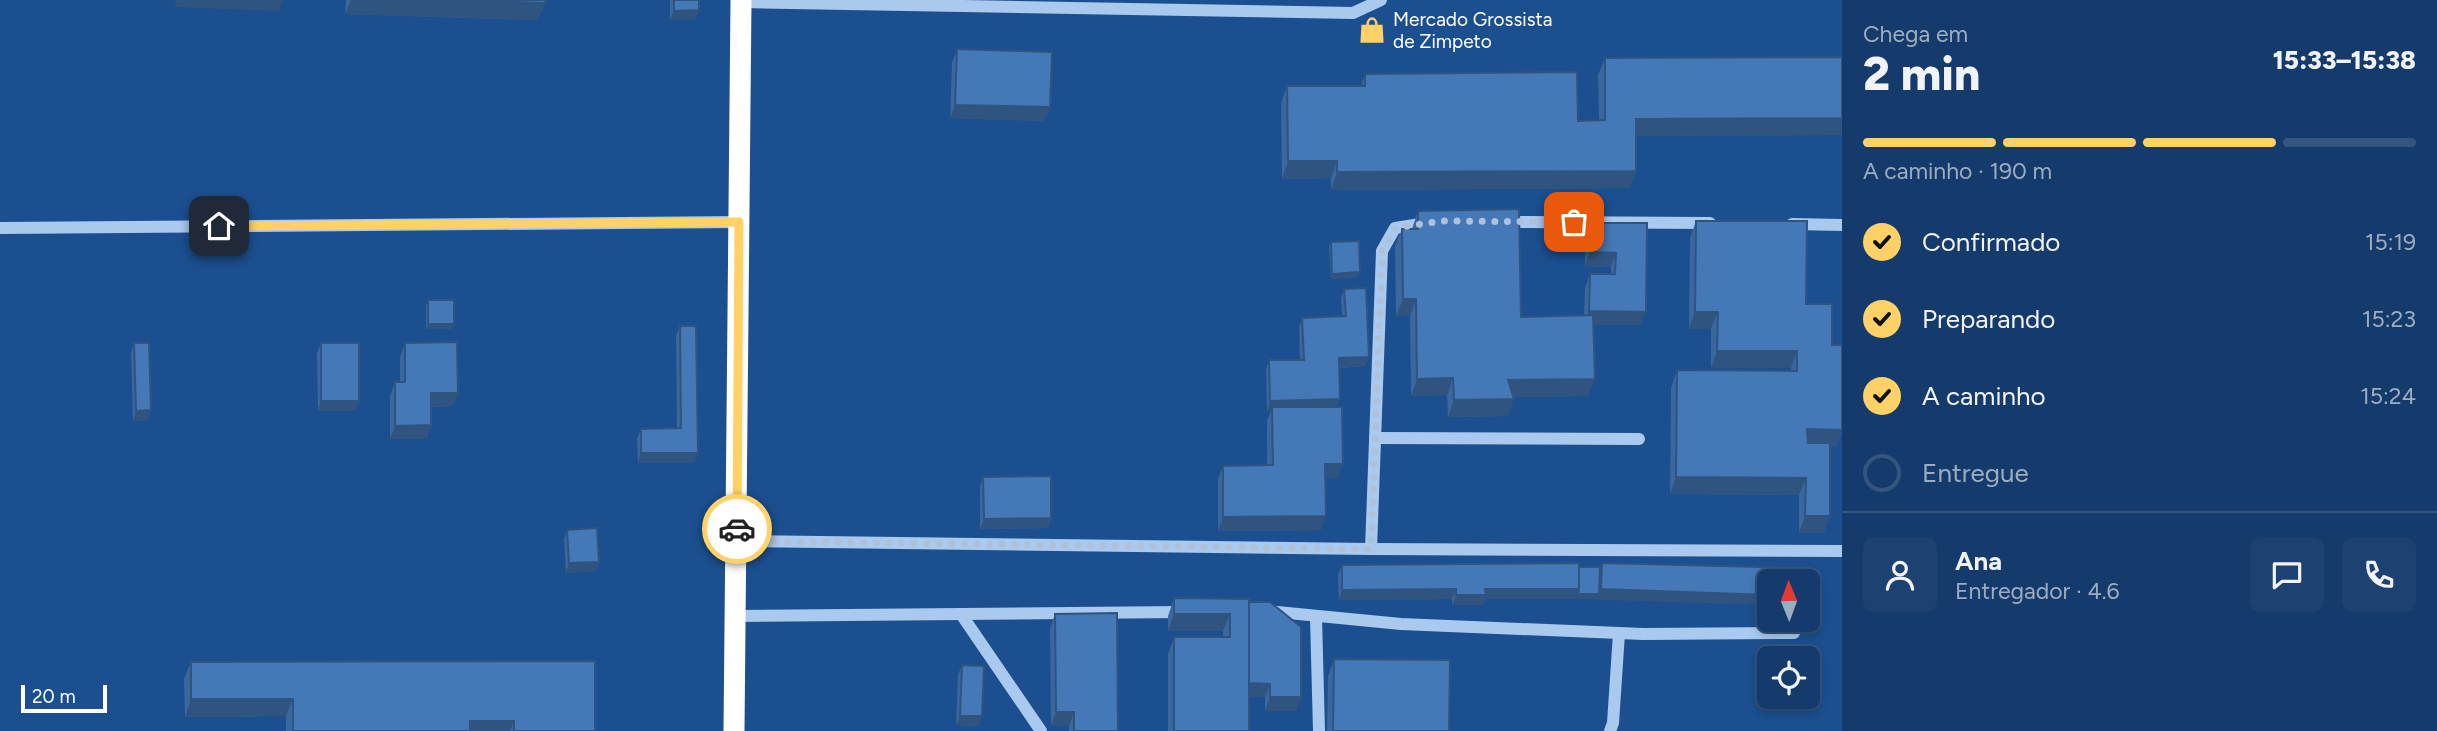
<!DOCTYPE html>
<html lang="pt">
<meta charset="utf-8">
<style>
body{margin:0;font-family:Figtree,sans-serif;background:#1d4271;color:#f1f3f6;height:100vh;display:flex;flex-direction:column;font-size:26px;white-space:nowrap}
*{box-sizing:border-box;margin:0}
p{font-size:23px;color:#9dadc1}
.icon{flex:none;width:38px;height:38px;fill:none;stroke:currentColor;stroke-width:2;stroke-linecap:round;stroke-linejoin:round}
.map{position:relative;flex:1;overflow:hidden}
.panel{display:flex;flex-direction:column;background:#143b6b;width:595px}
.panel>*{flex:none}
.needle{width:46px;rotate:359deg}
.tools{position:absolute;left:1757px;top:569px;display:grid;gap:14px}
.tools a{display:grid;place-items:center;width:63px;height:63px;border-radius:10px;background:#143b6b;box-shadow:0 4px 10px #0003,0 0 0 2px #33557e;font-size:35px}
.scale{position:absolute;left:21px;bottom:18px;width:86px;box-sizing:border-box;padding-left:7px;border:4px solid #fff;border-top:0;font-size:19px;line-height:24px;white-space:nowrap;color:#fff;-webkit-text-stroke:5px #1b4f8f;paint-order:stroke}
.pin{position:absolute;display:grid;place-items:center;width:60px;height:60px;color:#fff;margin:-30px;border-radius:14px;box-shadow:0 4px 10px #0006}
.courier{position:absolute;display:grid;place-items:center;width:70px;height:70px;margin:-35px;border:5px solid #ffd166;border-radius:50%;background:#fff;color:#222;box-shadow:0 2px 9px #0007}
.head em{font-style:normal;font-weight:800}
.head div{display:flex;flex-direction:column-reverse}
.head{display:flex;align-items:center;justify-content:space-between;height:119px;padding:0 21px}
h1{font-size:46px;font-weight:800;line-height:52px}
.bar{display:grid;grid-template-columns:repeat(4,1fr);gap:10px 7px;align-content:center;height:84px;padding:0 21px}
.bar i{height:9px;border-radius:5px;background:#33557e}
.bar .current{background:#ffd166}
.bar p{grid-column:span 4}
.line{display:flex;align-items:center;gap:18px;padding:0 21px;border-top:2px solid #33557e}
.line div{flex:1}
.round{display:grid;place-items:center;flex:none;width:74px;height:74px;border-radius:10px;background:#1d4271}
ol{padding:0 21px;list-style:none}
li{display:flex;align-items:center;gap:21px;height:77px}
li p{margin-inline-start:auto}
li .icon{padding:7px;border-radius:50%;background:#ffd166;color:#111;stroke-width:4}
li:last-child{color:#9dadc1}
li i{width:38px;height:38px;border:4px solid #33557e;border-radius:50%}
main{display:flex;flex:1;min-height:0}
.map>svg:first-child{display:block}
</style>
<main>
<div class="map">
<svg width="1842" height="731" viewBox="0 0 1842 731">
<rect width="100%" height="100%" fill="#1b4f8f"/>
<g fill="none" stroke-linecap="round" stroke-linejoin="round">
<g stroke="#a9c9ee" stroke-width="12">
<polyline points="741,2 1353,13 1381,0"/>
<polyline points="1505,222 1710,223"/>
<polyline points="1792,224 1842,225"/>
<polyline points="0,228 739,222"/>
<polyline points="1375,438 1639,439"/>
<polyline points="737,541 1371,549 1842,551"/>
<polyline points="1371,549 1382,251 1395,228 1427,223"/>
<polyline points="1268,611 1401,624 1643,634 1794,633"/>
<polyline points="961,614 1041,731"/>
<polyline points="736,616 1183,612"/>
<polyline points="1316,617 1319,731"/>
<polyline points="1610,731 1613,723 1619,633"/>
</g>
<polyline stroke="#fff" stroke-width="21" points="734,731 741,0"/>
</g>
<g fill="#3a679d">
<polygon points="346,0 545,0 538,20 345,14"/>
<polygon points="670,0 699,0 695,20 670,20"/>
<polygon points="957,49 1045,121 950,118 952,63"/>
<polygon points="1842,57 1842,135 1636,136 1630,188 1331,190 1331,178 1282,179 1281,103 1287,86 1361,86 1365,74 1578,121 1599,120 1598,75 1605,58"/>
<polygon points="1418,211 1521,317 1584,315 1585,288 1590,274 1611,274 1611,267 1585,266 1585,236 1590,223 1647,223 1641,325 1593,325 1588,396 1513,397 1508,416 1448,417 1447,395 1411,396 1410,316 1396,316 1395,246 1402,229 1412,229"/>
<polygon points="1696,221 1806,304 1832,345 1842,345 1842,431 1836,447 1830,447 1824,533 1799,533 1799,495 1670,494 1671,388 1677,370 1791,371 1791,368 1711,368 1711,329 1689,329 1690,238"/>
<polygon points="1331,242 1360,272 1358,277 1331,279 1329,247"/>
<polygon points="1344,289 1369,357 1365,366 1339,368 1337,407 1338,478 1325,478 1321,530 1218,531 1218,479 1223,466 1267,465 1267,421 1271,411 1267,411 1266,370 1269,360 1300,360 1299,328 1302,318 1342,316 1341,298"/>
<polygon points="428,300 452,329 426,329 426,305"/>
<polygon points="680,326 694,463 638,463 637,439 641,429 677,429 676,336"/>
<polygon points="134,343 151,410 147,420 133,421 131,353"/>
<polygon points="321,343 355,411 318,411 317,353"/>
<polygon points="405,343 453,406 431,407 431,425 426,439 390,439 390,396 395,382 400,382 400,357"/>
<polygon points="983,477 1051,518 1048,528 980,529 980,486"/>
<polygon points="567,530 599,562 596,571 566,573 564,539"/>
<polygon points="1602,563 1803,568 1598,599 1485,599 1483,605 1452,605 1452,599 1339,600 1338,575 1342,565 1600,567"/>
<polygon points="1174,598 1249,602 1301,697 1296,711 1265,711 1265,697 1249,697 1249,731 1168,731 1168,654 1174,637 1223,637 1223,631 1168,631 1168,616"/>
<polygon points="1055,614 1118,731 1069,731 1069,726 1051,726 1050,628"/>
<polygon points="1334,659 1449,731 1327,731 1328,676"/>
<polygon points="191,662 595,731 286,731 286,716 185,717 184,679"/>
<polygon points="962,665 979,726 956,725 958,675"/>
</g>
<g fill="#305480">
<polygon points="177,0 283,0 279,11 174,7"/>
<polygon points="351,0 447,0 545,3 538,20 345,14"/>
<polygon points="699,10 695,20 670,20 674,11"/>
<polygon points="955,105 1050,107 1045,121 950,118"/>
<polygon points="1842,118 1842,135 1630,136 1636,119"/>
<polygon points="1288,161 1337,161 1331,178 1282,179"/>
<polygon points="1636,171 1630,188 1331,190 1337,172"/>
<polygon points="1590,252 1616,253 1611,267 1585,266"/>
<polygon points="1360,272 1358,277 1331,279 1332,274"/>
<polygon points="1403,299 1416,299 1410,316 1396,316"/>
<polygon points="1589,311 1646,312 1641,325 1584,325"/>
<polygon points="1695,312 1718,312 1711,329 1689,329"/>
<polygon points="428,324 454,324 452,329 426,329"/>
<polygon points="1717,351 1797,351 1791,368 1711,368"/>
<polygon points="1369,357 1365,366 1335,368 1339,358"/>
<polygon points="1453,378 1447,395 1411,396 1417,379"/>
<polygon points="1595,379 1588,396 1502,397 1508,380"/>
<polygon points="431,393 458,393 453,406 426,407"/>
<polygon points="1340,399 1336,409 1272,407 1271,411 1267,411 1270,401"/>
<polygon points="1514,399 1508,416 1448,417 1454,400"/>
<polygon points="321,401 359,401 355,411 318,411"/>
<polygon points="151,410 147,420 133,421 136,411"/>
<polygon points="431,425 426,439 390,439 395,426"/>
<polygon points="1807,429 1842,430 1842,431 1836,447 1801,447"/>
<polygon points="641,453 698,453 694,463 638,463"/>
<polygon points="1325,464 1343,464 1338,478 1320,478"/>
<polygon points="1676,477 1806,478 1799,495 1670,494"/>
<polygon points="1326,516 1321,530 1218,531 1223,517"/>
<polygon points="1805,516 1830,516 1824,533 1799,533"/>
<polygon points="1051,518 1048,528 980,529 984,519"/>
<polygon points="599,562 596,571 566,573 569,563"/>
<polygon points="1456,589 1452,599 1339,600 1342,590"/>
<polygon points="1485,589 1579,589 1599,594 1601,589 1769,595 1769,605 1576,599 1485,599 1483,605 1452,605 1456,595"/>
<polygon points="1174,614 1230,614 1223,631 1168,631"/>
<polygon points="1248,683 1270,684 1265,697 1243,697"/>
<polygon points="1270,697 1301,697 1296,711 1265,711"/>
<polygon points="191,699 293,699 286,716 185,717"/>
<polygon points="1056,712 1074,712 1069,726 1051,726"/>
<polygon points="960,716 982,716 979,726 956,725"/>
<polygon points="470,721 514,721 510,731 467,731"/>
</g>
<g fill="#4478b7" stroke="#305480" stroke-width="2">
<polygon points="447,0 545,0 545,3"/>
<polygon points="674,0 699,0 699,10 674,11"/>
<polygon points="957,49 1052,52 1050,107 955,105"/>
<polygon points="1842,57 1842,118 1636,119 1636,171 1337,172 1337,161 1288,161 1287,86 1365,86 1365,74 1577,72 1578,121 1605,120 1605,58"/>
<polygon points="1519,209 1521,317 1593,315 1595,379 1508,380 1514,399 1454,400 1453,378 1417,379 1416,299 1403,299 1402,229 1418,229 1418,211"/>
<polygon points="1696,221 1807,221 1806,304 1832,304 1832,345 1842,345 1842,430 1807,429 1808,443 1830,443 1830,516 1805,516 1806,478 1676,477 1677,370 1797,371 1797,351 1717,351 1718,312 1695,312"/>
<polygon points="1590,223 1647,223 1646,312 1589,311 1590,274 1615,274 1616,253 1590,252"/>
<polygon points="1359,241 1360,272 1332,274 1331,242"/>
<polygon points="1366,288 1369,357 1339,358 1340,399 1270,401 1269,360 1304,360 1302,318 1346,316 1344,289"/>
<rect x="428" y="300" width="26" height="24"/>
<polygon points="680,326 696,326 698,453 641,453 641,429 681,428"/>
<polygon points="457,342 458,393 431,393 431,425 395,426 395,382 405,382 405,343"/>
<polygon points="134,343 149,343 151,410 136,411"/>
<rect x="321" y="343" width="38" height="58"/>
<polygon points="1272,407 1342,407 1343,464 1325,464 1326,516 1223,517 1223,466 1273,465"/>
<polygon points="1051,476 1051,518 984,519 983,477"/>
<polygon points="597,528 599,562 569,563 567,530"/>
<polygon points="1579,563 1579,589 1485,589 1486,595 1456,595 1456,589 1342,590 1342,565"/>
<polygon points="1602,563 1803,568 1803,581 1769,581 1769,595 1601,589"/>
<polygon points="1579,567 1600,567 1599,594 1578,594 1579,589"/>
<polygon points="1174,598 1249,599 1249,731 1174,731 1174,637 1230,637 1230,614 1174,614"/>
<polygon points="1249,602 1270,602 1301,627 1301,697 1270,697 1270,684 1249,683"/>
<polygon points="1117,613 1118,731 1074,731 1074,712 1056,712 1055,614"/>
<polygon points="1334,659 1450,660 1449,731 1333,731"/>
<polygon points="595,661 595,731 514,731 514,721 470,721 470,731 293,731 293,699 191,699 191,662"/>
<polygon points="962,665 984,666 982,716 960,716"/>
</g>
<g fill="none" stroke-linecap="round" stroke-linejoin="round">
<polyline stroke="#afc1d8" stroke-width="7" stroke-dasharray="0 12.6" points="737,529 737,541 1371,549 1382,251 1395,228 1442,221 1574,222"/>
<polyline stroke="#ffd166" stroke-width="9" points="219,226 739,222 737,529"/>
</g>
<defs>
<symbol id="shop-bare" viewBox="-9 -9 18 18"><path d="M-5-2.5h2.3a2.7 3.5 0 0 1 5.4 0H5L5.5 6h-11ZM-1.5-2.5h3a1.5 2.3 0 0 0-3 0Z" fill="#ffd166" stroke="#1b4f8f" stroke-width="2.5" paint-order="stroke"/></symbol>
</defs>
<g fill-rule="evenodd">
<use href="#shop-bare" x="1353" y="11" width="38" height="38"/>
</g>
<g text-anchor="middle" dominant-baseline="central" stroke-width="5" stroke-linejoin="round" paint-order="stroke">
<g font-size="19" fill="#fff" stroke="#1b4f8f" text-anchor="start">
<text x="1393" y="19">Mercado Grossista<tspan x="1393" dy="22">de Zimpeto</tspan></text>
</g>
</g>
</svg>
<div class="tools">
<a><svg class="needle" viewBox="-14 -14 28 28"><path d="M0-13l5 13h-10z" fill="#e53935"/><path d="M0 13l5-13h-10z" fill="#9dadc1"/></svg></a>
<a><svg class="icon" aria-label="locate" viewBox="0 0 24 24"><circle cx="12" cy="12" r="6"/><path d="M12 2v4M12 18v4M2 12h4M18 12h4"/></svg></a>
</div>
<div class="scale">20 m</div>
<div class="pin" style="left:1574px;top:222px;background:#ea580c"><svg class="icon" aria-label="bag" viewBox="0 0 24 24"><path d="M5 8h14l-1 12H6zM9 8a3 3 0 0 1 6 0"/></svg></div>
<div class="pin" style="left:219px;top:226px;background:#1f2937"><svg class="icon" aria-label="home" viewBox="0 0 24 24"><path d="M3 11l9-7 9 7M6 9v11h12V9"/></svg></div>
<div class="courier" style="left:737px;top:529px"><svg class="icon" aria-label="car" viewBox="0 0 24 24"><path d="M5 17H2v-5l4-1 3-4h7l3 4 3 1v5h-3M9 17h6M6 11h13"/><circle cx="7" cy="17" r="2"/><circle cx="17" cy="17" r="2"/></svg></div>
</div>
<section class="panel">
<div class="head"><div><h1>2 min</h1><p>Chega em</p></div><em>15:33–15:38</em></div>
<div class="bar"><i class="current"></i><i class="current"></i><i class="current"></i><i></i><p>A caminho · 190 m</p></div>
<ol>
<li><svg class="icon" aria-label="check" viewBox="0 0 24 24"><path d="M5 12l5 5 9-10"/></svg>Confirmado<p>15:19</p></li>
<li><svg class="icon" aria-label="check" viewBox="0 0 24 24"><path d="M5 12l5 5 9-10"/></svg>Preparando<p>15:23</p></li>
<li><svg class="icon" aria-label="check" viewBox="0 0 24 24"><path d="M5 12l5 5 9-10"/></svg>A caminho<p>15:24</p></li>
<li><i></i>Entregue</li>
</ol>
<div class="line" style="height:126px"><a class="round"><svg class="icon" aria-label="person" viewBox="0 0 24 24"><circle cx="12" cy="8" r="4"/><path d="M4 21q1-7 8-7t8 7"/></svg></a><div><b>Ana</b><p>Entregador · 4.6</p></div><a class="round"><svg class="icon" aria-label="chat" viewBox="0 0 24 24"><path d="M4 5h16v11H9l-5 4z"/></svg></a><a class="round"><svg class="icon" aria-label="phone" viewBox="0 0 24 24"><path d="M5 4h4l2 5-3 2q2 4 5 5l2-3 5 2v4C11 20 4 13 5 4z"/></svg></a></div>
</section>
</main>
